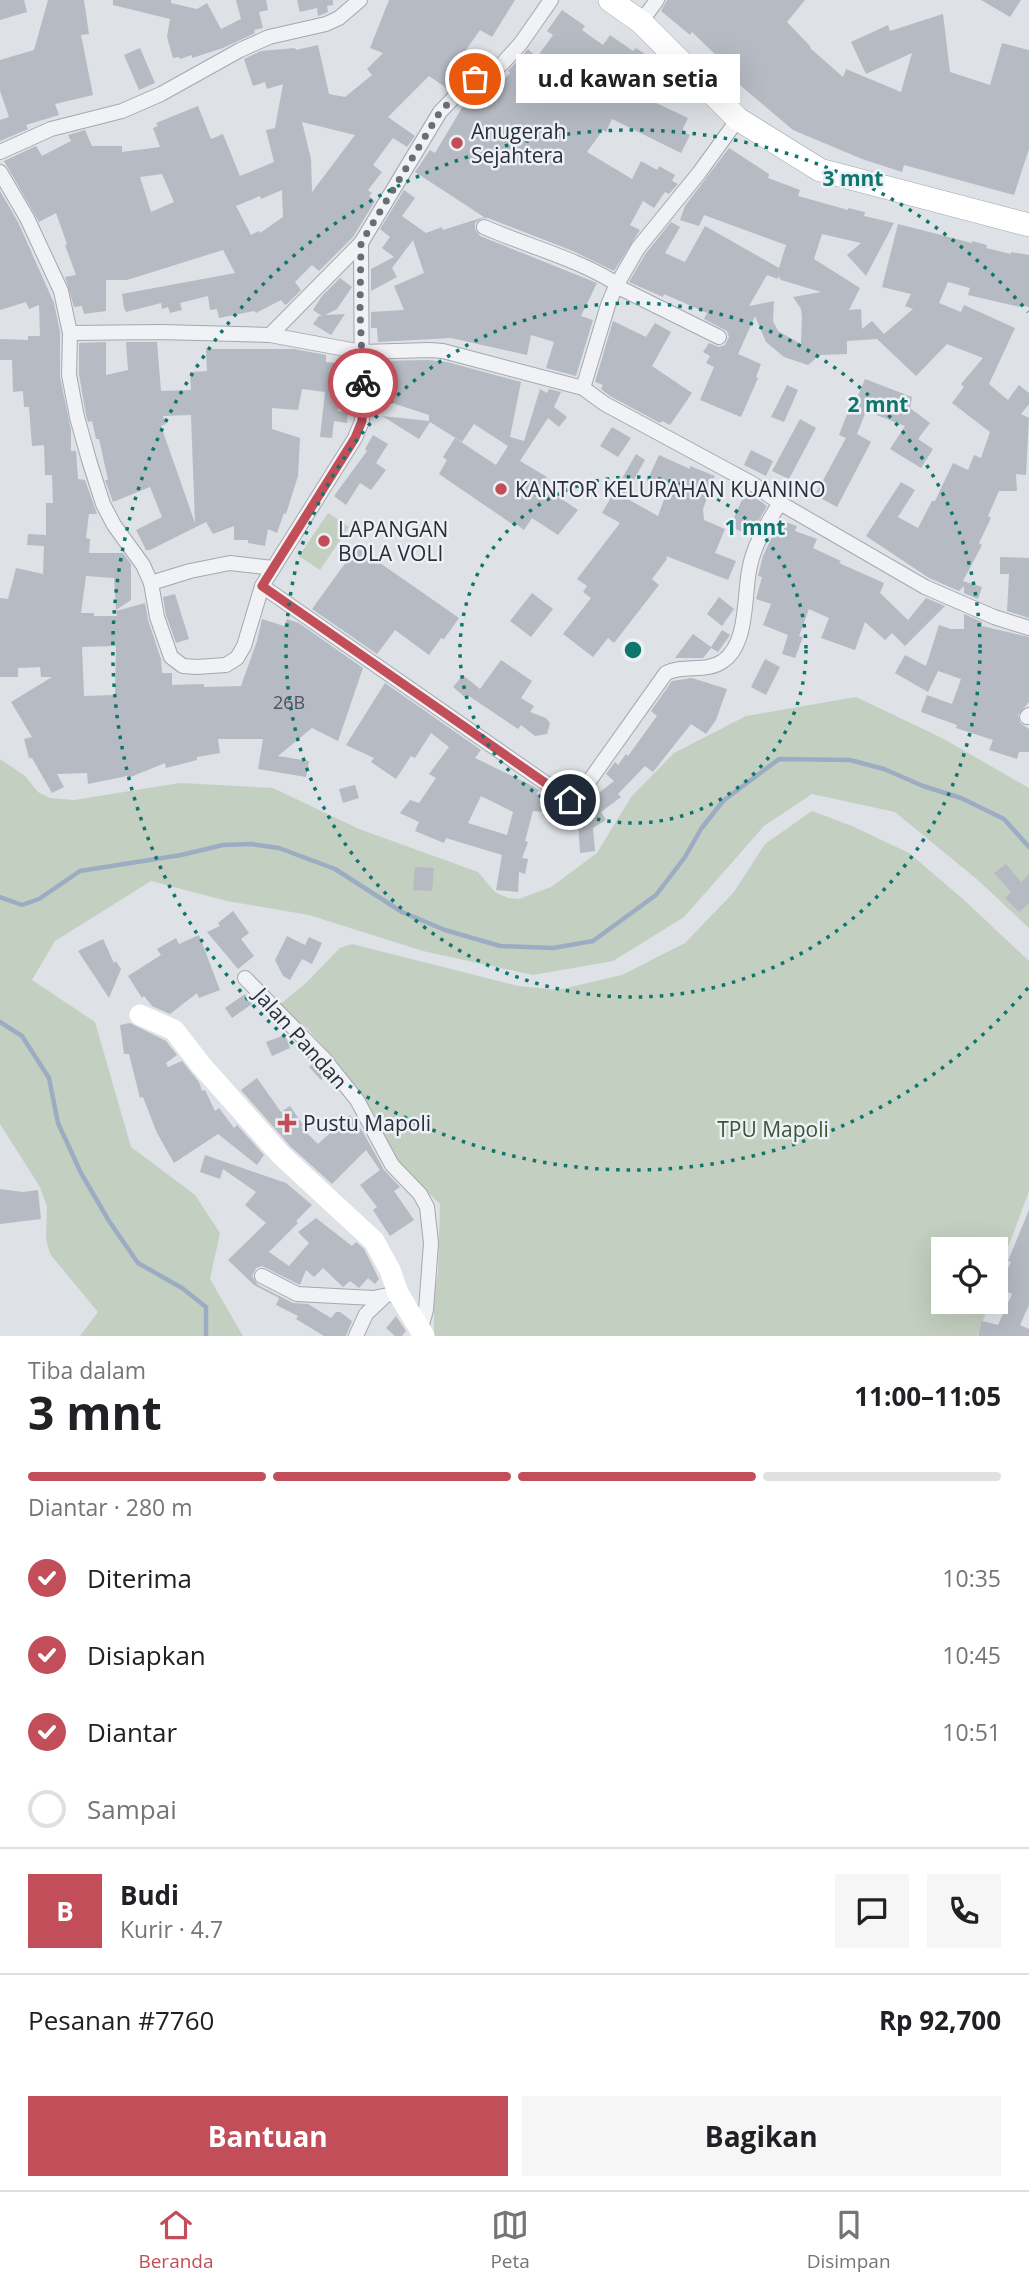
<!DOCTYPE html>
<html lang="id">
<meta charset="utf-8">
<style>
body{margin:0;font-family:"Open Sans",sans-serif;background:#f6f6f6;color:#202124;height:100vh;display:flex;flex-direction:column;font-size:26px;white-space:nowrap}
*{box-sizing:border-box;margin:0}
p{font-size:23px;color:#757577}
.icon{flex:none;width:38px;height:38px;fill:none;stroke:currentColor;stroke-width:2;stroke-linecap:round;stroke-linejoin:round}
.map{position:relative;height:1336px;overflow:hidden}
.drawer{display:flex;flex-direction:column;background:#fff;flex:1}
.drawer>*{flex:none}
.fabs{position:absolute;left:931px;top:1237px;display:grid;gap:14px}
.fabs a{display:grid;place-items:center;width:77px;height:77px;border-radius:0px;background:#fff;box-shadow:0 7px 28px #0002;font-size:35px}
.pin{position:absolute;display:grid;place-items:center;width:60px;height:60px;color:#fff;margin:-30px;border:4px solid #fff;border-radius:50%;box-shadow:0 2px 7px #0007}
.courier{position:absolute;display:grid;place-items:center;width:70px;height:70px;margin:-35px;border:5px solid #c14e58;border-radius:50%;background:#fff;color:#222;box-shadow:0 2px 9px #0007}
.bubble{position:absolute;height:49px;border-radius:0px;background:#fff;box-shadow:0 7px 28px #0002;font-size:23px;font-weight:700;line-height:49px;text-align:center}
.headline em{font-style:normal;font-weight:700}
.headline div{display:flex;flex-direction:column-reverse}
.headline{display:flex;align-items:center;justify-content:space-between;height:119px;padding:0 28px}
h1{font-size:46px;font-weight:700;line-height:52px}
.bar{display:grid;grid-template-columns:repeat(4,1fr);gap:10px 7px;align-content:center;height:84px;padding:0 28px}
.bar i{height:9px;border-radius:5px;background:#e0e0e0}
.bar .active{background:#c14e58}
.bar p{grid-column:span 4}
.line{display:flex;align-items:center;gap:18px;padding:0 28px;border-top:2px solid #e0e0e0}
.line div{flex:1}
.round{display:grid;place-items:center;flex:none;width:74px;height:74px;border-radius:0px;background:#f6f6f6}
ol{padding:0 28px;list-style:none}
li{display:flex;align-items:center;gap:21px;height:77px}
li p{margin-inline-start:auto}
li .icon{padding:7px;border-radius:50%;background:#c14e58;color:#fff;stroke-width:4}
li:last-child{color:#757577}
li i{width:38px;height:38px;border:4px solid #e0e0e0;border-radius:50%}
.button{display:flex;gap:14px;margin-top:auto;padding:14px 28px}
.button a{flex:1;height:80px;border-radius:0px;background:#c14e58;color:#fff;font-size:28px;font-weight:700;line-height:80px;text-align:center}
.button a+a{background:#f6f6f6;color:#202124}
.dock{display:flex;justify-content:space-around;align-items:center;height:98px;border-top:2px solid #e0e0e0;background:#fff;font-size:19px;color:#757577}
.dock a{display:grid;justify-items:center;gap:4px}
.dock .active{color:#c14e58}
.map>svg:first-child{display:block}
</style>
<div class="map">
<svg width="1029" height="1336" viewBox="0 0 1029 1336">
<rect width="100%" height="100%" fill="#dee1e6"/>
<g fill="#c3cfc0">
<polygon points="328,513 349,527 320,570 299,556"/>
<polygon points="856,697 942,738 1029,788 1029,928 979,881 895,812 812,794 764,826 684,917 613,961 533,975 423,951 309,915 227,901 151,881 55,941 32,980 95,1022 131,1147 195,1195 220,1233 210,1279 243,1336 80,1336 98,1312 50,1254 46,1239 47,1207 40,1187 0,1124 0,759 25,776 38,792 50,798 74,800 180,783 273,788 359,829 478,872 495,892 508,898 519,899 551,887 597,853 631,797 674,753 746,716"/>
<polygon points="812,811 852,826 909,853 964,900 1029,961 1029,1191 996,1280 996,1250 943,1250 943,1302 990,1302 977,1336 434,1336 434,1297 438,1272 440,1204 404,1170 359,1094 326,1051 307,1028 277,1007 306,983 340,948 352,944 518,986 558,990 622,975 685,943 734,892 765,844"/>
</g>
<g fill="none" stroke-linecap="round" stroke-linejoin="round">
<g stroke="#9cadc3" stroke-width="4.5">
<polyline points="0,897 22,905 39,899 80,871 181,855 223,845 251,844 279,848 335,869 402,912 445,930 500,946 553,948 593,941 656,895 685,857 701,829 723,801 779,759 850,760 884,769 923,786 961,798 1004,819 1029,847"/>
<polyline points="0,1022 22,1036 49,1078 58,1123 81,1173 109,1221 138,1263 182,1288 206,1307 206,1336"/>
</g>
</g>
<g fill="#b6bac3" fill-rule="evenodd">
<polygon points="0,0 24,0 27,12 0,20"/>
<polygon points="48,0 84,0 89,34 81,35 93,95 55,104 59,115 26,125 28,129 0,141 0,120 9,117 0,91 0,60 34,50"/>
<polygon points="113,0 171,0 171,3 197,9 207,3 221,29 241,19 236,0 266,0 268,10 259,12 263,28 254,30 255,33 223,48 192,58 192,55 180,59 179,57 173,58 167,37 170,19 113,5"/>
<polygon points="297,0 333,0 333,5 327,6 328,12 318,16 317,8 300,12"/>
<path d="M389,0H515L492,37L480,30L461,57L475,66L470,72L448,89L429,76L388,117L415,136L407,147L393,138L373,165L382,172L368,190L372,193L369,196L375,201L353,237L319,271L312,265L295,282L301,290L287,304L285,305L281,300L256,313L254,311L219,318L217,309L210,310L208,296L180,303L182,310L170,313L168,307L162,309L161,303L126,312L124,308L122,294L235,273L223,250L127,280H106V311L84,314L82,306L74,307L65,277L76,275L65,245L67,244L56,213L39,222L4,161L36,146L42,156L71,141L68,135L85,130L92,146H122V152L160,147L153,128L158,126L156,123L198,106L211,139L223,134L240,176L245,174L274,162L266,130L275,128L283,84L267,89L265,82L253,86L244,59L261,51L295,48L296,50L318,45L329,94L345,97L372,75L367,69L383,53L370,48ZM302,122L355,135L312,192L311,159ZM162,174L174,202L151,212L140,177ZM282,190L283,217L260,233L259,231L251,235L236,206L260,196L261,199Z"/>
<polygon points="667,0 805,0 787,22 811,47 810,48 843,77 846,69 901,92 912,53 866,74 851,42 888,25 890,31 943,14 950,72 990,85 1002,43 1029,50 1029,149 1014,195 904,165 902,172 862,159 793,130 735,81 719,63 722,61 692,32 690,35 661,11"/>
<polygon points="981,0 1021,0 1010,17"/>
<polygon points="562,10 585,26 582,30 603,45 610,35 633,51 636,48 656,62 653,66 670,79 654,102 688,118 682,131 690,135 681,153 612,119 606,132 603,130 587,152 632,179 641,161 657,170 659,166 675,175 672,181 678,184 669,194 665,192 654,208 643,201 630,225 640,230 614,271 573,251 488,218 482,218 475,223 475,229 480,236 597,283 581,316 593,320 576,376 546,368 554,342 531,335 527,355 451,338 378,342 377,328 371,328 371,312 404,310 394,286 424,273 413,240 392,268 397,277 371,291 371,269 394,257 382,248 390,237 380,229 404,190 415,198 402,216 426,233 442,227 443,230 484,217 415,172 430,150 435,153 469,96 477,91 488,97 510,73 508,71 528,49 537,57 553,35 547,31"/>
<polygon points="140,48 155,83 139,90 124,55"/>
<path d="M729,148L769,174L768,178L800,190L798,196L848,210V208L865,212L864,216L894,223L866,276L847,255L861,243L822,234L814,259L860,288L849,310L861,309L862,329L872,321L884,334L913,309L905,306L911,294L882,287L898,224L972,243V241L987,245L986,248L1011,254V252L1029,255V307L1021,305L1020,307L968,295L970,288L948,282L939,303L961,312L964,305L1015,328L989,384L1008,400L1019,385L1029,393V404L1021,414L1029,418L1026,475L1016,474L1017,491H999L988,516L991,518L979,543L982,545L963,581L982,587L978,599L964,593V586L959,591L929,578L866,536L901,482L915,490L898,517L918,528L932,501H935L953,463L968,470L974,455L981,458L990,432L952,403L964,387L961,384L983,358L947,344L916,376L877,339L847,341V354L820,355L808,365L784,357L766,342L755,316L738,354L761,364L756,377L758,378L741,417L700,400L714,367L706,363L710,356L703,352L709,343L719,347L725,345L729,337L727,331L704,319L707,313L664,294L663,297L629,282L646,253L671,222L680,227L665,253L685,262L705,226L779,268L786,245L704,215L699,226L680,220L685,206ZM767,275L778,279V276L781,280L821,292L793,297L801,309L802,317L801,344L778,331L773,321L774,301L749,306Z"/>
<path d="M0,191L18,222L54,303L60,332V377L71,430V451H76L78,479L85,480L97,514H89L86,538L90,539L89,553H123L131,564V600L116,610L114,578L86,576L81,613H94V616H117L116,611L145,603L148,620L161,659L162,673H172V685L204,684V687L241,686L257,641L262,619L284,626L287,619L299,623L363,668L338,741L312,728L278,756L309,761L306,777L258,769L263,739H218L220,753L197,757V760L166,768L165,763L128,778L127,776L88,784L87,773L57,774L64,787L52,793L32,758H29L24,739L32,737L11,702L52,677H41L40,667L18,668V677H0V598L8,599L16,568L43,574L44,546L27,545L28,534L46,535V503H53L52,475H45L44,445L32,446L29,407H24L23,391L13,392L12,360H0V339L28,340V336H40L39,305L29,309L26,302L0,310ZM116,646L115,695L84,696L82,647Z"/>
<polygon points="340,278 352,287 337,309 325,315 345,314 331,335 313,324 319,316 322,316 313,310 322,296"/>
<polygon points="613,321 646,337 655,323 671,332 652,366 692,393 670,425 662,421 660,423 610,396 601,389 603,385 595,382"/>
<path d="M106,342V375L128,370L126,342H157L161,391L191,390L190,372L207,371L206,349H294L326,355V362L352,365V378L342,377L338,411L348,412L347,423L334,421L332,438L320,437L325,392L302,389L298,410L272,408V429L300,438L298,476L286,514L284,513L277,533L268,529L265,546L248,543V540H234V526L213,534L206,522L150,550H146L136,530L162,517L150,487L113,502L105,480H108L99,439H96L92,421L88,422L86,415L79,374V343ZM191,415L195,523L161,426L166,424L163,416Z"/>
<polygon points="428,360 447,362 521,382 510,437 524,441 540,389 547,393 549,389 561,392 554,407 567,417 559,427 548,418 520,461 547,477 541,485 578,510 558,535 532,518 524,530 516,524 515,526 439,474 447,460 443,457 455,438 496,465 508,446 474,424 462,442 430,422 419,439 382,416 429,421 429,415 371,396 371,378 377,361"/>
<polygon points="865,379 912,397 910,408 930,423 918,439 933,449 921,468 890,449 905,426 866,411 857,434 871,442 837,507 815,495 846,438 839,435 849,409 852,410"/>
<polygon points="787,385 798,390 784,422 771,417"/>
<polygon points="800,419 816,428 789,479 772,471"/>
<polygon points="612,427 631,438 618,457 600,446"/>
<polygon points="373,435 388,444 376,463 386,470 371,490 360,483 346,505 334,496 367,451 365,449"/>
<polygon points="751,450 773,461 766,476 744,465"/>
<polygon points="636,454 645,460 624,497 658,516 667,491 647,481 659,455 690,469 690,466 715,476 703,509 704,520 725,529 715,553 736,561 728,580 666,556 667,559 652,579 659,585 614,643 608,638 593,657 563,634 591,598 583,592 587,586 577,579 620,523 602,513"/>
<polygon points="746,491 767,506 750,536 730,526"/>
<polygon points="780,520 797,526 795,531 817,539 813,548 841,561 839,563 884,583 880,593 908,620 926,598 945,606 905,646 892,633 885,640 865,622 855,650 821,638 829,618 809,609 799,636 803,637 795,658 782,654 788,635 763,625 771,604 756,599 762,577 758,576 763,556"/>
<polygon points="357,547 459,618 444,639 441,638 429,655 395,630 377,654 312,609"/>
<polygon points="1000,557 1029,558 1029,618 1007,611 1009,574 1000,574"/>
<polygon points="532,593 553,609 531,637 510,621"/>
<polygon points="175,594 189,639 176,643 166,615 163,597"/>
<polygon points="719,597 734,609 722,626 707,614"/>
<polygon points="964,614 982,622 982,626 1029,637 1029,702 1018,715 1020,723 1029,729 1029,752 1019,752 1017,759 989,750 993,740 956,728 957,725 921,712 927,695 952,704 961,679 938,671 928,692 895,673 905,655 926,666 939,625 951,629 964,629"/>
<polygon points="722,630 730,635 718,652 711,648 703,658 675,658 693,634 711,647"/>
<polygon points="765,659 780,667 766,695 751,687"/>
<polygon points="501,660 532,681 521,698 534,706 530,712 546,718 550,723 547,734 535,736 521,725 518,729 469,696 467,699 453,687 463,675 480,689"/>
<polygon points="692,678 727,689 716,720 706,734 691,724 653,772 645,766 618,794 621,797 601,812 606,820 593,828 595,851 580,853 578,822 567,824 566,808 572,809 583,805 599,803 595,796 614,781 606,774 615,762 618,765 626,754 628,756 657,716 651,711 672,681"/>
<path d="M385,683L481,750L475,758L533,786L539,790L536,794L546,795L559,804L558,813L533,811L525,841L528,842L522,858L528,859L525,874L519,872L518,892L496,890L502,855L446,838L444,843L415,831L419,822L400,813L410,800L419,803L436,778L429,774L449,747L431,733L415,758L411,756L396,779L371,762L374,758L346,745ZM481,796L513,812L507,835L468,823Z"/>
<polygon points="355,785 359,798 343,803 339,789"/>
<polygon points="1006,864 1021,882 1029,874 1029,903 1019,912 1005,898 1011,892 994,873"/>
<polygon points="415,867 434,868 432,891 413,890"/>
<polygon points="233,911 249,933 241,939 254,956 238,969 207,932 220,926 218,923"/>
<polygon points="199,935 220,990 199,998 197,993 170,1014 152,1006 144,996 142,998 128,976 161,955 157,949 176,938 179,944"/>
<polygon points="287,936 305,945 309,937 322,943 312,964 302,959 290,980 283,976 275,960"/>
<polygon points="103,939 114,963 116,961 121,969 109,998 78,951"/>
<polygon points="245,994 252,1004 232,1018 225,1008"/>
<polygon points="130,1023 166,1041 177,1055 166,1063 168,1067 182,1061 199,1082 202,1091 205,1090 215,1111 219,1108 234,1128 237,1125 264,1155 257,1165 218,1134 174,1163 157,1133 143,1097 140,1098 129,1054 124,1054 120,1025"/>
<polygon points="285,1035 290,1048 272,1056 266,1042"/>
<polygon points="314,1063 325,1076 321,1080 309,1067"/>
<polygon points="257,1078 281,1112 290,1106 303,1125 301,1127 318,1144 350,1115 363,1132 384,1170 400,1187 394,1191 414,1220 390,1236 373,1210 377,1207 360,1185 380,1170 366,1150 332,1184 290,1146 241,1090"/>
<polygon points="205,1155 286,1183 312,1205 296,1221 298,1223 269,1252 289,1266 309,1243 298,1232 316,1218 352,1246 356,1242 364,1249 379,1279 375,1284 368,1278 359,1288 350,1281 343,1287 323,1268 314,1277 306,1270 300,1285 262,1266 256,1268 252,1276 258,1285 293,1303 308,1304 331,1318 336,1312 340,1312 352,1321 346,1336 324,1336 296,1319 298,1316 276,1305 279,1298 254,1285 228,1260 266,1223 245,1205 256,1192 223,1169 220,1179 200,1172"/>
<polygon points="0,1189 23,1192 38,1190 41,1219 0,1224"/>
<polygon points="1029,1210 1029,1305 1020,1325 1029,1329 1029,1336 978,1336 982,1321 998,1325 1012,1294 998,1287 1011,1262 1008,1261"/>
<polygon points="396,1316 406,1331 402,1336 395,1336 386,1328"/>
</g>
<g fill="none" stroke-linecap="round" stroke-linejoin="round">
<defs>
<g id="street">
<polyline points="641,22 657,0"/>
<polyline points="0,152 51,129 122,111 161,94 240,50 269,37 326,24 339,18 360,0"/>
<polyline points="0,172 27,218 61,291 70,333 69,375 77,417 89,460 103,504 114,525 143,565 151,583 157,617 171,657 183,666 197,667 226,665 237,658 244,646 262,586 355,438 362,421 361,243"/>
<path d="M484,227C527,246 578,259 617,284"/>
<polyline points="616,286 719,337"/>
<polyline points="70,333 160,332 270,335 362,352 429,350 443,351 583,388 605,404 753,484 780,503 925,587 994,617 1029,628"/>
<polyline points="270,335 361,243 440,112 463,88 502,64 521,43 551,0"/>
<polyline points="583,388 608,305 616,286 638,248 699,173 738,119"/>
<polyline points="151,583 190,571 230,563 273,568"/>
<path d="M262,586L570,800L575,799L580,794L666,673C683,664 707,673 723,661C748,644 744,597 749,571C753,546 767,523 780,503"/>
<polyline points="1027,717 1029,715"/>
<polyline points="245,978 325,1060 357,1100 392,1165 420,1194 427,1207 431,1243 426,1310 421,1328"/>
<polyline points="262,1276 297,1294 373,1298 398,1293"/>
<polyline points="356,1336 366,1314 384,1297"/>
</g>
<polyline id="primary" points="610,0 641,22 738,119 820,170 1029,225"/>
</defs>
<use href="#street" stroke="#a4a8b0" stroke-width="16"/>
<use href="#primary" stroke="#9fa5b1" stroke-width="24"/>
<use href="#street" stroke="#f1f2f5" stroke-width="14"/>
<polyline stroke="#fff" stroke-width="21" points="140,1015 174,1030 201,1065 281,1155 374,1241 390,1270 398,1293 424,1336"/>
<use href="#primary" stroke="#fff" stroke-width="23"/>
</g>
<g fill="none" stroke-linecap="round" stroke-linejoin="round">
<polyline stroke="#686d78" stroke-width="7" stroke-dasharray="0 12.6" points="363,383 360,310 361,243 440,112 463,88 475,79"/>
<polyline stroke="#c14e58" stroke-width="9" points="363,383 362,421 355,438 262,586 570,800"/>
</g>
<g fill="none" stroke="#0f766e" stroke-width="3.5" stroke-dasharray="3.5 7">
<circle cx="633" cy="650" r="173"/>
<circle cx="633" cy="650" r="347"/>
<path d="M1028 988A520 520 0 1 1 1028 312"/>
</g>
<g fill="#c14e58" stroke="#edf0f4" stroke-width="2.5">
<circle cx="457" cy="143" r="7"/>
<circle cx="501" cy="489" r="7"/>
<circle cx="324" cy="541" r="7"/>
<path d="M283.5 1112.5h7v7h7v7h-7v7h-7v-7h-7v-7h7z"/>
</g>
<g text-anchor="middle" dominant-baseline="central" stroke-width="5" stroke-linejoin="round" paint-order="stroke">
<g font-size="18" fill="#4c525e">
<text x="289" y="702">26B</text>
</g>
<g font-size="21" fill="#292f3c" stroke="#edf0f4" text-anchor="start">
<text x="471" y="131">Anugerah<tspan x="471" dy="24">Sejahtera</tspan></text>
<text x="515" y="489">KANTOR KELURAHAN KUANINO</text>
<text x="338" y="529">LAPANGAN<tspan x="338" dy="24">BOLA VOLI</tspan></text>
<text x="303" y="1123">Pustu Mapoli</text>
</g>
<g font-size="21" fill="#292f3c" stroke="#edf0f4">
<text transform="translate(301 1038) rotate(48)">Jalan Pandan</text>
</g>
<g font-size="21" fill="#3b5637" stroke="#edf0f4">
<text x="773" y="1129">TPU Mapoli</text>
</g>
</g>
<circle cx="633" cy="650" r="10" fill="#0f766e" stroke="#edf0f4" stroke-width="3.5"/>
<g font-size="21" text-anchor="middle" font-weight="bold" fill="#0f766e" stroke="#edf0f4" stroke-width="5" stroke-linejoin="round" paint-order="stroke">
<text x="853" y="186">3 mnt</text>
<text x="878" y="412">2 mnt</text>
<text x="755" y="535">1 mnt</text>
</g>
</svg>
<div class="fabs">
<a><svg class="icon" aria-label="locate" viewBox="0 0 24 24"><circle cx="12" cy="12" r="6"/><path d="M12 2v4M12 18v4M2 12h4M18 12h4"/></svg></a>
</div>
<div class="pin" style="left:475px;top:79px;background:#ea580c"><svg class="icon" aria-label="bag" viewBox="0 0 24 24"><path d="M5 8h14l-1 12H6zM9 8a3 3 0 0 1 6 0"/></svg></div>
<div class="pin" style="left:570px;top:800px;background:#1f2937"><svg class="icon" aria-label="home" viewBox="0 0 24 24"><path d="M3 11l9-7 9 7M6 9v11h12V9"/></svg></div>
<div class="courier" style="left:363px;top:383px"><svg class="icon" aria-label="bike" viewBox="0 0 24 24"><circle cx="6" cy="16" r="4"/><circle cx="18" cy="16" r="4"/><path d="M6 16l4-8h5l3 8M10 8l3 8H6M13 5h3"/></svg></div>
<div class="bubble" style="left:516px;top:54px;width:224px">u.d kawan setia</div>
</div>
<section class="drawer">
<div class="headline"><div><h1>3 mnt</h1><p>Tiba dalam</p></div><em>11:00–11:05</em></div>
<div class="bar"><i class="active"></i><i class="active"></i><i class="active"></i><i></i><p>Diantar · 280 m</p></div>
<ol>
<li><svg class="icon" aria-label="check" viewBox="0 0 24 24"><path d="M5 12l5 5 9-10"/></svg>Diterima<p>10:35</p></li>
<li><svg class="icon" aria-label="check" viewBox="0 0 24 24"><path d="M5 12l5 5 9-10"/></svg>Disiapkan<p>10:45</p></li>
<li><svg class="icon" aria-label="check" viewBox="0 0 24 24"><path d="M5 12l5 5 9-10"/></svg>Diantar<p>10:51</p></li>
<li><i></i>Sampai</li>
</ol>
<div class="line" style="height:126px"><b class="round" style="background:#c14e58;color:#fff">B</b><div><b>Budi</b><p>Kurir · 4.7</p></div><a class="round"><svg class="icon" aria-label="chat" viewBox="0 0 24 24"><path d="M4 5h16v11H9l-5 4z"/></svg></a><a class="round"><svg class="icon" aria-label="phone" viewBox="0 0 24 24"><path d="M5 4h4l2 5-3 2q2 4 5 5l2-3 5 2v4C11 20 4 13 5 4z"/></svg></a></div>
<div class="line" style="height:91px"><div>Pesanan #7760</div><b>Rp 92,700</b></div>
<div class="button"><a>Bantuan</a><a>Bagikan</a></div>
</section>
<nav class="dock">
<a class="active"><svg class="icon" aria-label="home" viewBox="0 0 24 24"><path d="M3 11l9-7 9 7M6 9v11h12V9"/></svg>Beranda</a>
<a><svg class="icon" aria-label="map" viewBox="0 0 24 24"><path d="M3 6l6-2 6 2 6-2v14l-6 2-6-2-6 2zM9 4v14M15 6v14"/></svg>Peta</a>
<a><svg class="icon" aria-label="saved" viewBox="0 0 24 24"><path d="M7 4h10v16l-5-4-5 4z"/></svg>Disimpan</a>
</nav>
